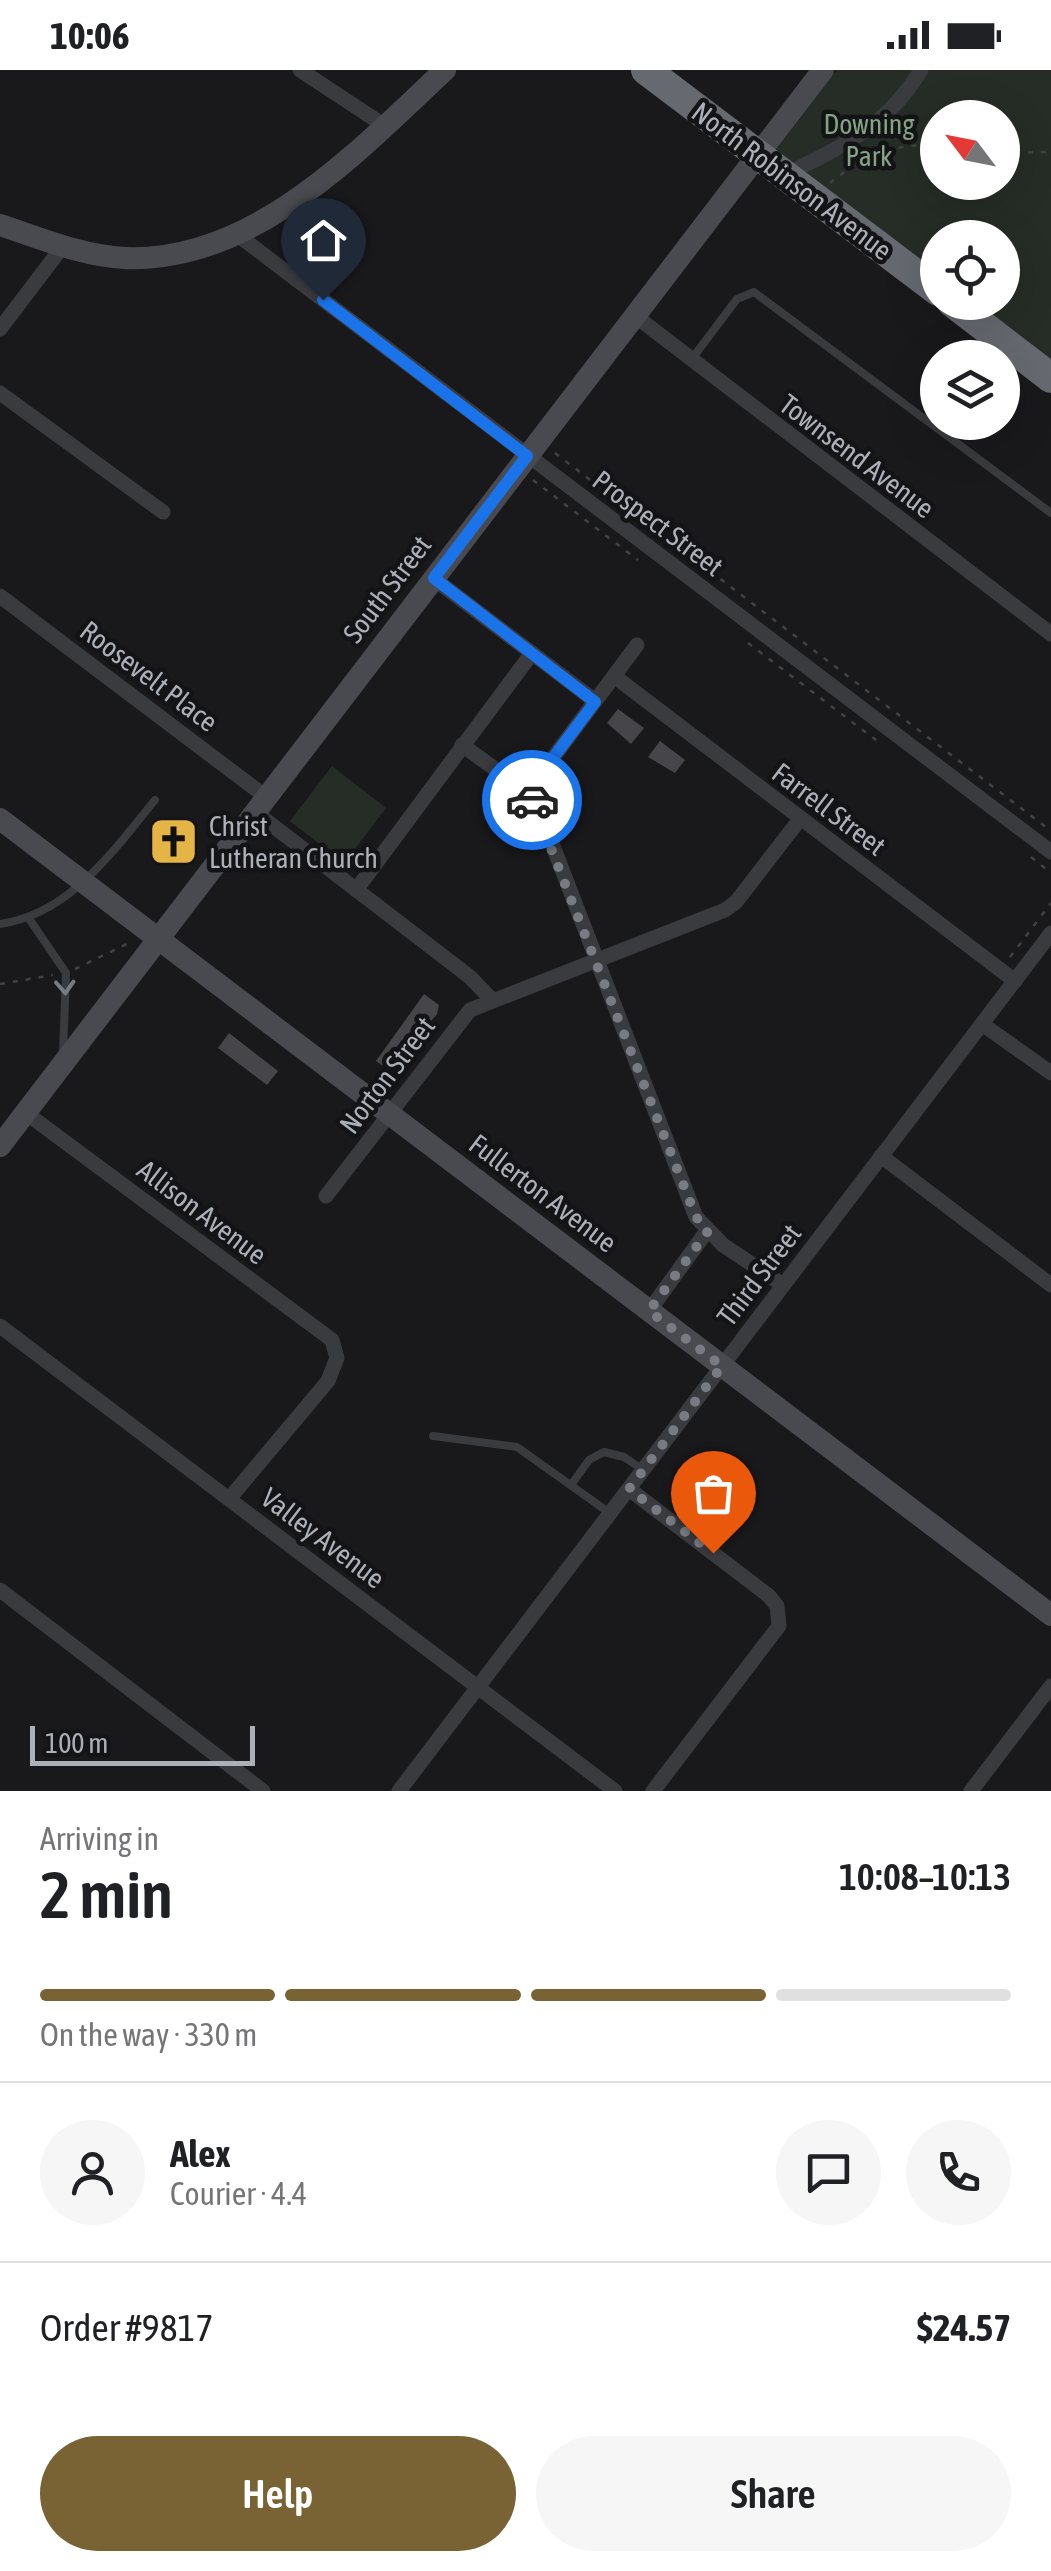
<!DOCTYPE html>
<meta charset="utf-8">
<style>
body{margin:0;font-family:"Asap Condensed",sans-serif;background:#f6f6f6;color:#202124;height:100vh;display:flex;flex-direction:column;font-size:38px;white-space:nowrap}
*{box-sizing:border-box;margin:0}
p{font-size:32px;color:#757577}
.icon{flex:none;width:55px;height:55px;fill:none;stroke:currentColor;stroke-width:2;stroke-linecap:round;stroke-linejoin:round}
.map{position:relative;height:1721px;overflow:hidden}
.drawer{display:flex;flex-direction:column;background:#fff;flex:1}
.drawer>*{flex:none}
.needle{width:65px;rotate:302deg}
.fabs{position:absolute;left:920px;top:30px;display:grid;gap:20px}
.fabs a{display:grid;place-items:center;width:100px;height:100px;border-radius:50%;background:#fff;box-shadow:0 10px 40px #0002;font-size:50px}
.scale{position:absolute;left:30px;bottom:25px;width:225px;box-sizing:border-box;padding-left:10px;border:5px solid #acb0b9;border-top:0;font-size:28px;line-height:35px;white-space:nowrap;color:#acb0b9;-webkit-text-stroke:8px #141416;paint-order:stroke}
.pin{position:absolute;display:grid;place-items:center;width:85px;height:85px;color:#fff;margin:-102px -42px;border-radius:50% 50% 50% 0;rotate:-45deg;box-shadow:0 0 10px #0007}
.pin .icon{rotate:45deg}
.courier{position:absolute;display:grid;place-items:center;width:100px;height:100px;margin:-50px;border:8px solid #1a73e8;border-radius:50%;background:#fff;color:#222;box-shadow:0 2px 12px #0007}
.summary em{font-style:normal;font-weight:600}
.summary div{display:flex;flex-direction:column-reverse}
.summary{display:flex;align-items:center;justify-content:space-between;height:170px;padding:0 40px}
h1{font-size:65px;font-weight:600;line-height:75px}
.bar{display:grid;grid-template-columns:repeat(4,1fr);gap:15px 10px;align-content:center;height:120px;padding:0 40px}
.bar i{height:12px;border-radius:8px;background:#e0e0e0}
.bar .selected{background:#796334}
.bar p{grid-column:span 4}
.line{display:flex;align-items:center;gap:25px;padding:0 40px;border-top:2px solid #e0e0e0}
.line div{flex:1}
.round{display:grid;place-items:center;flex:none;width:105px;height:105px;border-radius:52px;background:#f6f6f6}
.cta{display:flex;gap:20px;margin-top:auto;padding:20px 40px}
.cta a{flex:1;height:115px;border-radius:60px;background:#796334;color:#fff;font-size:40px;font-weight:600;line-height:115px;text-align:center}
.cta a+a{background:#f6f6f6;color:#202124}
.status{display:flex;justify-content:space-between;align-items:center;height:70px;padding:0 50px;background:#fff;direction:ltr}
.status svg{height:28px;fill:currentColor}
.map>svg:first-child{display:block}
</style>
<div class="status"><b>10:06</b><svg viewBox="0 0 49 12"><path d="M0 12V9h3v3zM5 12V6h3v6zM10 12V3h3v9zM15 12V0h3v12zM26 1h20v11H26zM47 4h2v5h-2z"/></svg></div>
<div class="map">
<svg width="1051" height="1721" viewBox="0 0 1051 1721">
<rect width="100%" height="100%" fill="#19191b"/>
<g fill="#252d26" fill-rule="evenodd">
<path d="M837,0H1051V294L969,233L1002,232V168H938L937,208L778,87L777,79ZM938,48H1002V112H938Z"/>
<polygon points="332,696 386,738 344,793 290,751"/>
</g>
<g fill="#46464a">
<polygon points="618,639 644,658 631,674 607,653"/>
<polygon points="660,671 685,690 675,703 648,687"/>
<polygon points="424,924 439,935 437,944 389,1000 376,991"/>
<polygon points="229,963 278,1001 267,1015 218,978"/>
</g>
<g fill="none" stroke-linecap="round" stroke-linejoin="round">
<g stroke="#404246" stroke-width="2.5" stroke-dasharray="5 8" stroke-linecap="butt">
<polyline points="1002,83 1051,82"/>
<path d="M830,113C863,86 895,72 938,76"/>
<polyline points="555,383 1051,761"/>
<polyline points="533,410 638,490"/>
<polyline points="748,573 881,674"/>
<polyline points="1031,787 1051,803"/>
<polyline points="1010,887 1051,833"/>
<polyline points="75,899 131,872"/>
<polyline points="0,914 53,905"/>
</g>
<g stroke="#3a3b3f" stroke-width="8">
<polyline points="691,290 737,229 754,222 1051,443"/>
<polyline points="30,850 66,903 63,984"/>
<path d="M0,854C70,844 112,782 155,730"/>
<polyline points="433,1366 517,1377 611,1444"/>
<polyline points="571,1415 589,1390 604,1382 624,1387 642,1399"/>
</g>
<g stroke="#3a3b3f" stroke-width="15">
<polyline points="300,0 385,56"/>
<path d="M784,105C842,77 887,56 921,0"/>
<polyline points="235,163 1051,782"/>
<polyline points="634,245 1051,564"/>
<polyline points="0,259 63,176"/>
<polyline points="0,323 163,442"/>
<polyline points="433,508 595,631"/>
<polyline points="0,526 266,727"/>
<polyline points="614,606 1015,911"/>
<polyline points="462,675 516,714 541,745 696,1147 723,1175 783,1215"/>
<polyline points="526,724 637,575"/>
<polyline points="255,742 470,907 492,930"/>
<polyline points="356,820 532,583"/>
<polyline points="982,954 1051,1003"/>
<polyline points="26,1043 332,1270 337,1288 328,1311 229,1429"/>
<polyline points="881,1086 1051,1215"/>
<polyline points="326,1126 470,940 725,840 736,832 800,749"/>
<polyline points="649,1241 707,1161"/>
<polyline points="0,1256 615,1721"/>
<polyline points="629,1419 769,1526 777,1536 779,1556 653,1721"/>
<polyline points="0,1520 263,1721"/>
<polyline points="399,1721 1051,863"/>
<polyline points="971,1721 1051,1616"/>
</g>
<g stroke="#484a4f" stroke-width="22">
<path d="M0,155C40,168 82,186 125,188C254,193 358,81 445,0"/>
<polyline points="0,749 1051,1545"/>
<polyline points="0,1076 823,0"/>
</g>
<g stroke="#666970" stroke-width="30">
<polyline points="646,0 938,221"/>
<polyline points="952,232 1051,308"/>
</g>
</g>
<defs><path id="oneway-chevron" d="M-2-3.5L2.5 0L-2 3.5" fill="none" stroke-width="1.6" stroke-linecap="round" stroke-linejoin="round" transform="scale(2.5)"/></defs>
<use stroke="#797b82" href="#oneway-chevron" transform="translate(65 917) rotate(87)"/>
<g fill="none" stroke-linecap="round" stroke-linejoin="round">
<polyline stroke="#797b82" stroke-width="10" stroke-dasharray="0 18" points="532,730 696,1147 708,1161 649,1241 722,1296 629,1419 713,1483"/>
<polyline stroke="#1a73e8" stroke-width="12" points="323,230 527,386 434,508 595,632 526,724 532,730"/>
</g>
<defs>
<symbol id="church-square" viewBox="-11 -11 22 22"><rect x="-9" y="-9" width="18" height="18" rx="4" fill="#e5b447" stroke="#141416"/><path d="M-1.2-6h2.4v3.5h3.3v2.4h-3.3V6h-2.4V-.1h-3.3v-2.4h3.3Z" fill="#111"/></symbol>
</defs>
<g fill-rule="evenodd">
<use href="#church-square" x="146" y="744" width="55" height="55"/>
</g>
<g text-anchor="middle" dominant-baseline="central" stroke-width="9" stroke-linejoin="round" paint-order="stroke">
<g font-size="28" fill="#85a387" stroke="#141416">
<text x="869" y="54">Downing<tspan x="869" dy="32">Park</tspan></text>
</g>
<g font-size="28" fill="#acb0b9" stroke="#141416">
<text transform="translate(792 111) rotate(37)">North Robinson Avenue</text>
<text transform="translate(857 386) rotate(37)">Townsend Avenue</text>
<text transform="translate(658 453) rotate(37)">Prospect Street</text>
<text transform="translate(387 519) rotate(-53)">South Street</text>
<text transform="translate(149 606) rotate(37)">Roosevelt Place</text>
<text transform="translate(829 739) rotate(37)">Farrell Street</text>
<text transform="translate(387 1005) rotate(-53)">Norton Street</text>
<text transform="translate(543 1123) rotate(37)">Fullerton Avenue</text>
<text transform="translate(202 1142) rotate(37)">Allison Avenue</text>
<text transform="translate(759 1205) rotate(-53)">Third Street</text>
<text transform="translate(323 1468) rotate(37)">Valley Avenue</text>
</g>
<g font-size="28" fill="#acb0b9" stroke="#141416" text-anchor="start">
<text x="209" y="756">Christ<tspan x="209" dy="32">Lutheran Church</tspan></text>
</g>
</g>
</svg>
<div class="fabs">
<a><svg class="needle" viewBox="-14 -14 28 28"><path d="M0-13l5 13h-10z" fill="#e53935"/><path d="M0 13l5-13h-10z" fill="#757577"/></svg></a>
<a><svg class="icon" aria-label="locate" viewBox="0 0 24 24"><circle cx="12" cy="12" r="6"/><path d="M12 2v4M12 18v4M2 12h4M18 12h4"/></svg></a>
<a><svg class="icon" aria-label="layers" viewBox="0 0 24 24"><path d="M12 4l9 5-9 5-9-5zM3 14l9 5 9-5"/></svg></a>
</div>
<div class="scale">100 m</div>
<div class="pin" style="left:713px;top:1483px;background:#ea580c"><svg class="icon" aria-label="bag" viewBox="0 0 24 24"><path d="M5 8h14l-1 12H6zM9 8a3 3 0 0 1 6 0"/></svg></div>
<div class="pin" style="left:323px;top:230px;background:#1f2937"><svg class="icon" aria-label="home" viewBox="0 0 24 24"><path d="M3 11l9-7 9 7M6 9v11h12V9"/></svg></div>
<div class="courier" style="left:532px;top:730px"><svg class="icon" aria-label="car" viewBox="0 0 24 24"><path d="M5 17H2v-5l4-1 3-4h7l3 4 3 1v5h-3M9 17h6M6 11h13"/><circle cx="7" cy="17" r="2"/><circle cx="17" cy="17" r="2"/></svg></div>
</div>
<section class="drawer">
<div class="summary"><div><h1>2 min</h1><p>Arriving in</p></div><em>10:08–10:13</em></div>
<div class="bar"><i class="selected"></i><i class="selected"></i><i class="selected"></i><i></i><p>On the way · 330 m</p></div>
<div class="line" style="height:180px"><a class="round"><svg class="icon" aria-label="person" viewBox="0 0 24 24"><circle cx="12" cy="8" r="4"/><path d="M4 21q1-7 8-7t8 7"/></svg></a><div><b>Alex</b><p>Courier · 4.4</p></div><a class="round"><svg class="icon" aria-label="chat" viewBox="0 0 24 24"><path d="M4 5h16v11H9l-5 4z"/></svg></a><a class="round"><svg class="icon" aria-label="phone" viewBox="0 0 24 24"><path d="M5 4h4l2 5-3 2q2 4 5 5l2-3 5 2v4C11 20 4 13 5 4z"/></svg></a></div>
<div class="line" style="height:130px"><div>Order #9817</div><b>$24.57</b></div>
<div class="cta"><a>Help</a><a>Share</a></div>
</section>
